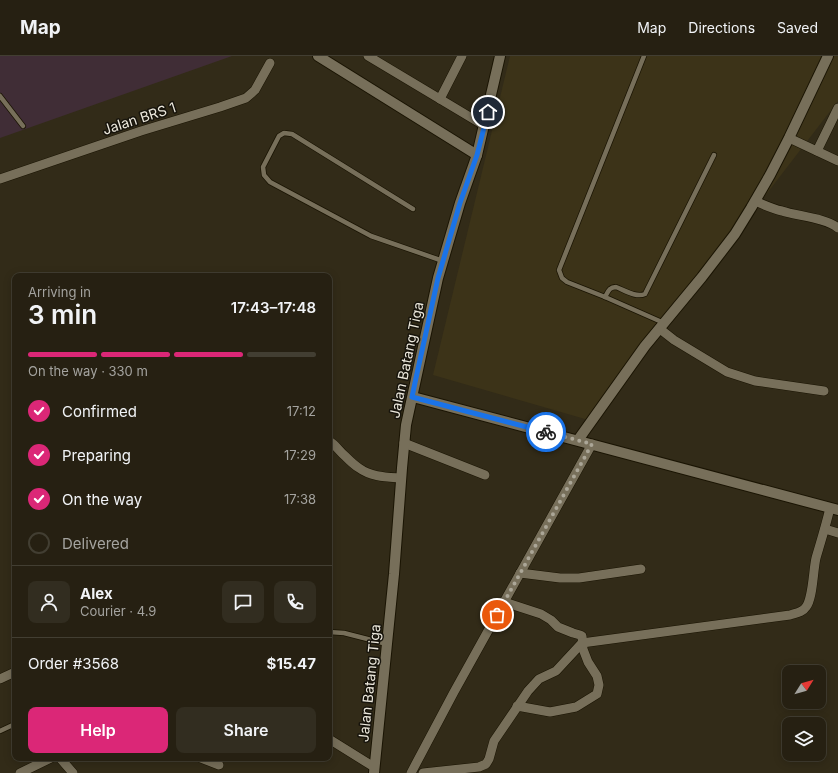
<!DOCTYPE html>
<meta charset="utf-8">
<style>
body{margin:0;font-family:Inter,sans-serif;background:#322d20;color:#f1f3f6;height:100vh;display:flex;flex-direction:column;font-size:15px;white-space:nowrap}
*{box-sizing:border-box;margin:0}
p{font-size:13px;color:#a4a39f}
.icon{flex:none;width:22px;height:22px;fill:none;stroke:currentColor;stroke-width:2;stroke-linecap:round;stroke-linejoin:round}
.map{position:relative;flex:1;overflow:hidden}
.drawer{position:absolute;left:12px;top:217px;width:320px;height:488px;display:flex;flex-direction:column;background:#262012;border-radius:8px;box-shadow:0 2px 10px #0003,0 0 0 1px #423e32}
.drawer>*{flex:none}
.needle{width:26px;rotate:53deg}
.buttons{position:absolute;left:782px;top:609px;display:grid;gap:8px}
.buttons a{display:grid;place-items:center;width:44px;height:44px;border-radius:8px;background:#262012;box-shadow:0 2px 10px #0003,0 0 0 1px #423e32;font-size:20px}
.pin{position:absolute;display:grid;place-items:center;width:34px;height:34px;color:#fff;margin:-17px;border:2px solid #fff;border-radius:50%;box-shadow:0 1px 4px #0007}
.courier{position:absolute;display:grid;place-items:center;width:40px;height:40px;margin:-20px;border:3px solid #1a73e8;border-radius:50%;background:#fff;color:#222;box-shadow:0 1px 5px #0007}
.summary em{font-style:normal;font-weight:600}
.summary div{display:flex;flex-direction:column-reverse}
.summary{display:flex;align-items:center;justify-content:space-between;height:68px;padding:0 16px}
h1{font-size:26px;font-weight:600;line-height:30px}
.bar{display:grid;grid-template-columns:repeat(4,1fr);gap:6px 4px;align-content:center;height:48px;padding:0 16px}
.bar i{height:5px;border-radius:3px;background:#423e32}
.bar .active{background:#db2777}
.bar p{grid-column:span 4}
.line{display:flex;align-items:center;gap:10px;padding:0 16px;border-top:1px solid #423e32}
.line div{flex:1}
.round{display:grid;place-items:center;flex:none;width:42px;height:42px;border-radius:8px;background:#322d20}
ol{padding:0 16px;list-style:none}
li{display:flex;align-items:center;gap:12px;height:44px}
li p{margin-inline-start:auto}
li .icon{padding:4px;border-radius:50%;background:#db2777;color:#fff;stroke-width:4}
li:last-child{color:#a4a39f}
li i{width:22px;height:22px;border:2px solid #423e32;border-radius:50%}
.cta{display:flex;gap:8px;margin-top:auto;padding:8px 16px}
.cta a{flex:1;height:46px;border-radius:8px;background:#db2777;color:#fff;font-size:16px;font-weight:600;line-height:46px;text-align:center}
.cta a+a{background:#322d20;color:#f1f3f6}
header{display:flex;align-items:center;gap:24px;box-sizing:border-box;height:56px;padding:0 20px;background:#262012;border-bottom:1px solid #423e32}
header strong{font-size:19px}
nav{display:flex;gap:22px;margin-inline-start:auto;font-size:14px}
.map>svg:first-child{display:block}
</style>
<header>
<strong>Map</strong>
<nav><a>Map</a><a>Directions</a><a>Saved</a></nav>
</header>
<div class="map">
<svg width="838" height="717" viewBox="0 0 838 717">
<rect width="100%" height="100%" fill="#322b18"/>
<polygon fill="#3c3318" points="510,0 838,0 838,45 592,365 433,319"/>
<polygon fill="#402d36" points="0,0 232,0 0,82"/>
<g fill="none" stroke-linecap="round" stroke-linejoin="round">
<defs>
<g id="service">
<polyline points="644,0 559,214 562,222 567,226 605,241 664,267"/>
<polyline points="0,40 23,70"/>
<polyline points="413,153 292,78 284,77 279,80 263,111 264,119 270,126 371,180 443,205"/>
<path d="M605,241C608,236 609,231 616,231C624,234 636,242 645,238L714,99"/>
<polyline points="329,576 344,577 387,588"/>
<polyline points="0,675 15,668"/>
</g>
<g id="minor">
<polyline points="368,0 485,70"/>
<polyline points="440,43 462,0"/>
<polyline points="789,82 838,105"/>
<polyline points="817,95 838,52"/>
<polyline points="0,123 141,75 220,51 246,42 255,34 270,7"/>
<path d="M755,145C764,149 773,153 782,155C797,160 826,162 838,172"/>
<polyline points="660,273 674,284 727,316 755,325 824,335"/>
<path d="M329,385C336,389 339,395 345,400C349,404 354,409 359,412C371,421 387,421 401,422"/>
<polyline points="404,387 485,419"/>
<polyline points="825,473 838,477"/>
<polyline points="520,517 560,522 579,522 641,513"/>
<polyline points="504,546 541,558 551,564 558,571 573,577 580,579 582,580 583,593 588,606 597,620 599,629 597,638 576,651 550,656 517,650"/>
<polyline points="0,623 15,616"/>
<polyline points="329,683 374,711"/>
<polyline points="60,702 73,717"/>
<polyline points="201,702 219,709"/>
<polyline points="20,717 51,702"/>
<polyline points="411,717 454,636 592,388"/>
<path d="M423,717L479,711L486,708L489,703L494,685L528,635L539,623L556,615L582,587L790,559C796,557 803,556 806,551C813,542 813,515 816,502C821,485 826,469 830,452"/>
</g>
<g id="tertiary">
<polyline points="318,0 477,99"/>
<polyline points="413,341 838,454"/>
<polyline points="578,384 645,290 702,221 735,178 751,152 770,119 789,82 828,0"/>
</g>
<polyline id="secondary" points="374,717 394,518 402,412 406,369 438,222 460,147 477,99 500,0"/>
</defs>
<use href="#service" stroke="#1a1403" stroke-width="6"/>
<use href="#minor" stroke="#1a1403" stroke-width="10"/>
<use href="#tertiary" stroke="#1a1403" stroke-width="12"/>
<use href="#secondary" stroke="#1a1403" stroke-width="12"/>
<use href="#service" stroke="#776f5a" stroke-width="4.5"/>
<use href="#minor" stroke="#776f5a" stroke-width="9"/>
<use href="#tertiary" stroke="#776f5a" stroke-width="10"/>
<use href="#secondary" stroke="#776f5a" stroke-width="10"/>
</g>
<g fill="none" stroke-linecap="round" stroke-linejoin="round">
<polyline stroke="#aba697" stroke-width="4" stroke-dasharray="0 7.2" points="497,559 592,388 546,376"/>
<polyline stroke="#1a73e8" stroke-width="5" points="488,56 477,99 460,147 438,222 416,322 412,341 546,376"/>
</g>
<g text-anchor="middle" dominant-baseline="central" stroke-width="3" stroke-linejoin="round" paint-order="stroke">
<g font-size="14" fill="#ece8dc" stroke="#17140c">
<text transform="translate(139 62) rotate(-18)">Jalan BRS 1</text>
<text transform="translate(406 304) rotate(-78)">Jalan Batang Tiga</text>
<text transform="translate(369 627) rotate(-84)">Jalan Batang Tiga</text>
</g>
</g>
</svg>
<div class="buttons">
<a><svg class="needle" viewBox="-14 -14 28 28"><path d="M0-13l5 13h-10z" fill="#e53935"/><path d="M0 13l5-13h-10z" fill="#a4a39f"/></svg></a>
<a><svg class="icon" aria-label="layers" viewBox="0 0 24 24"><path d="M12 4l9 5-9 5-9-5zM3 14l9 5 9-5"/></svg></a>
</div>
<div class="pin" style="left:497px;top:559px;background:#ea580c"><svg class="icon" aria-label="bag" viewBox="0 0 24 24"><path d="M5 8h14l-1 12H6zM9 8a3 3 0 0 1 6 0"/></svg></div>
<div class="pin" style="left:488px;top:56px;background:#1f2937"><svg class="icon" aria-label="home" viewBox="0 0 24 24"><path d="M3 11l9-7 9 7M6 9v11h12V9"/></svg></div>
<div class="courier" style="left:546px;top:376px"><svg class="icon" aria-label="bike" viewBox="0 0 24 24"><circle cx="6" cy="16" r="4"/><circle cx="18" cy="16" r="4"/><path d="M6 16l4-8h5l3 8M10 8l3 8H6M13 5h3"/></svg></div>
<section class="drawer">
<div class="summary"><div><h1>3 min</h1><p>Arriving in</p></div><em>17:43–17:48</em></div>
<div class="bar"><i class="active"></i><i class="active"></i><i class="active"></i><i></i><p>On the way · 330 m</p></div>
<ol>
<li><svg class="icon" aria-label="check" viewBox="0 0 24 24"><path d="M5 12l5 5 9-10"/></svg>Confirmed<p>17:12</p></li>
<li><svg class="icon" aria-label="check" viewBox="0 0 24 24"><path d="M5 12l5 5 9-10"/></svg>Preparing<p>17:29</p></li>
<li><svg class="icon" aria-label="check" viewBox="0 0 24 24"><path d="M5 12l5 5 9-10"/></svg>On the way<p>17:38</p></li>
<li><i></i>Delivered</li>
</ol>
<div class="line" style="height:72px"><a class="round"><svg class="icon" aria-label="person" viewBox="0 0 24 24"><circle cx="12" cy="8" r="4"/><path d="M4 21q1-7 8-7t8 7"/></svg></a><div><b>Alex</b><p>Courier · 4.9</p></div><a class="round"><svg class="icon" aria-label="chat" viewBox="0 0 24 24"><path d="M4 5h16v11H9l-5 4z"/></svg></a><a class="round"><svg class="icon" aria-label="phone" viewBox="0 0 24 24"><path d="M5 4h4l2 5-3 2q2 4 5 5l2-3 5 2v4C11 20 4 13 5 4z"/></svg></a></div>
<div class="line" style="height:52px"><div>Order #3568</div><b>$15.47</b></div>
<div class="cta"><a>Help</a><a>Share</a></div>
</section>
</div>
